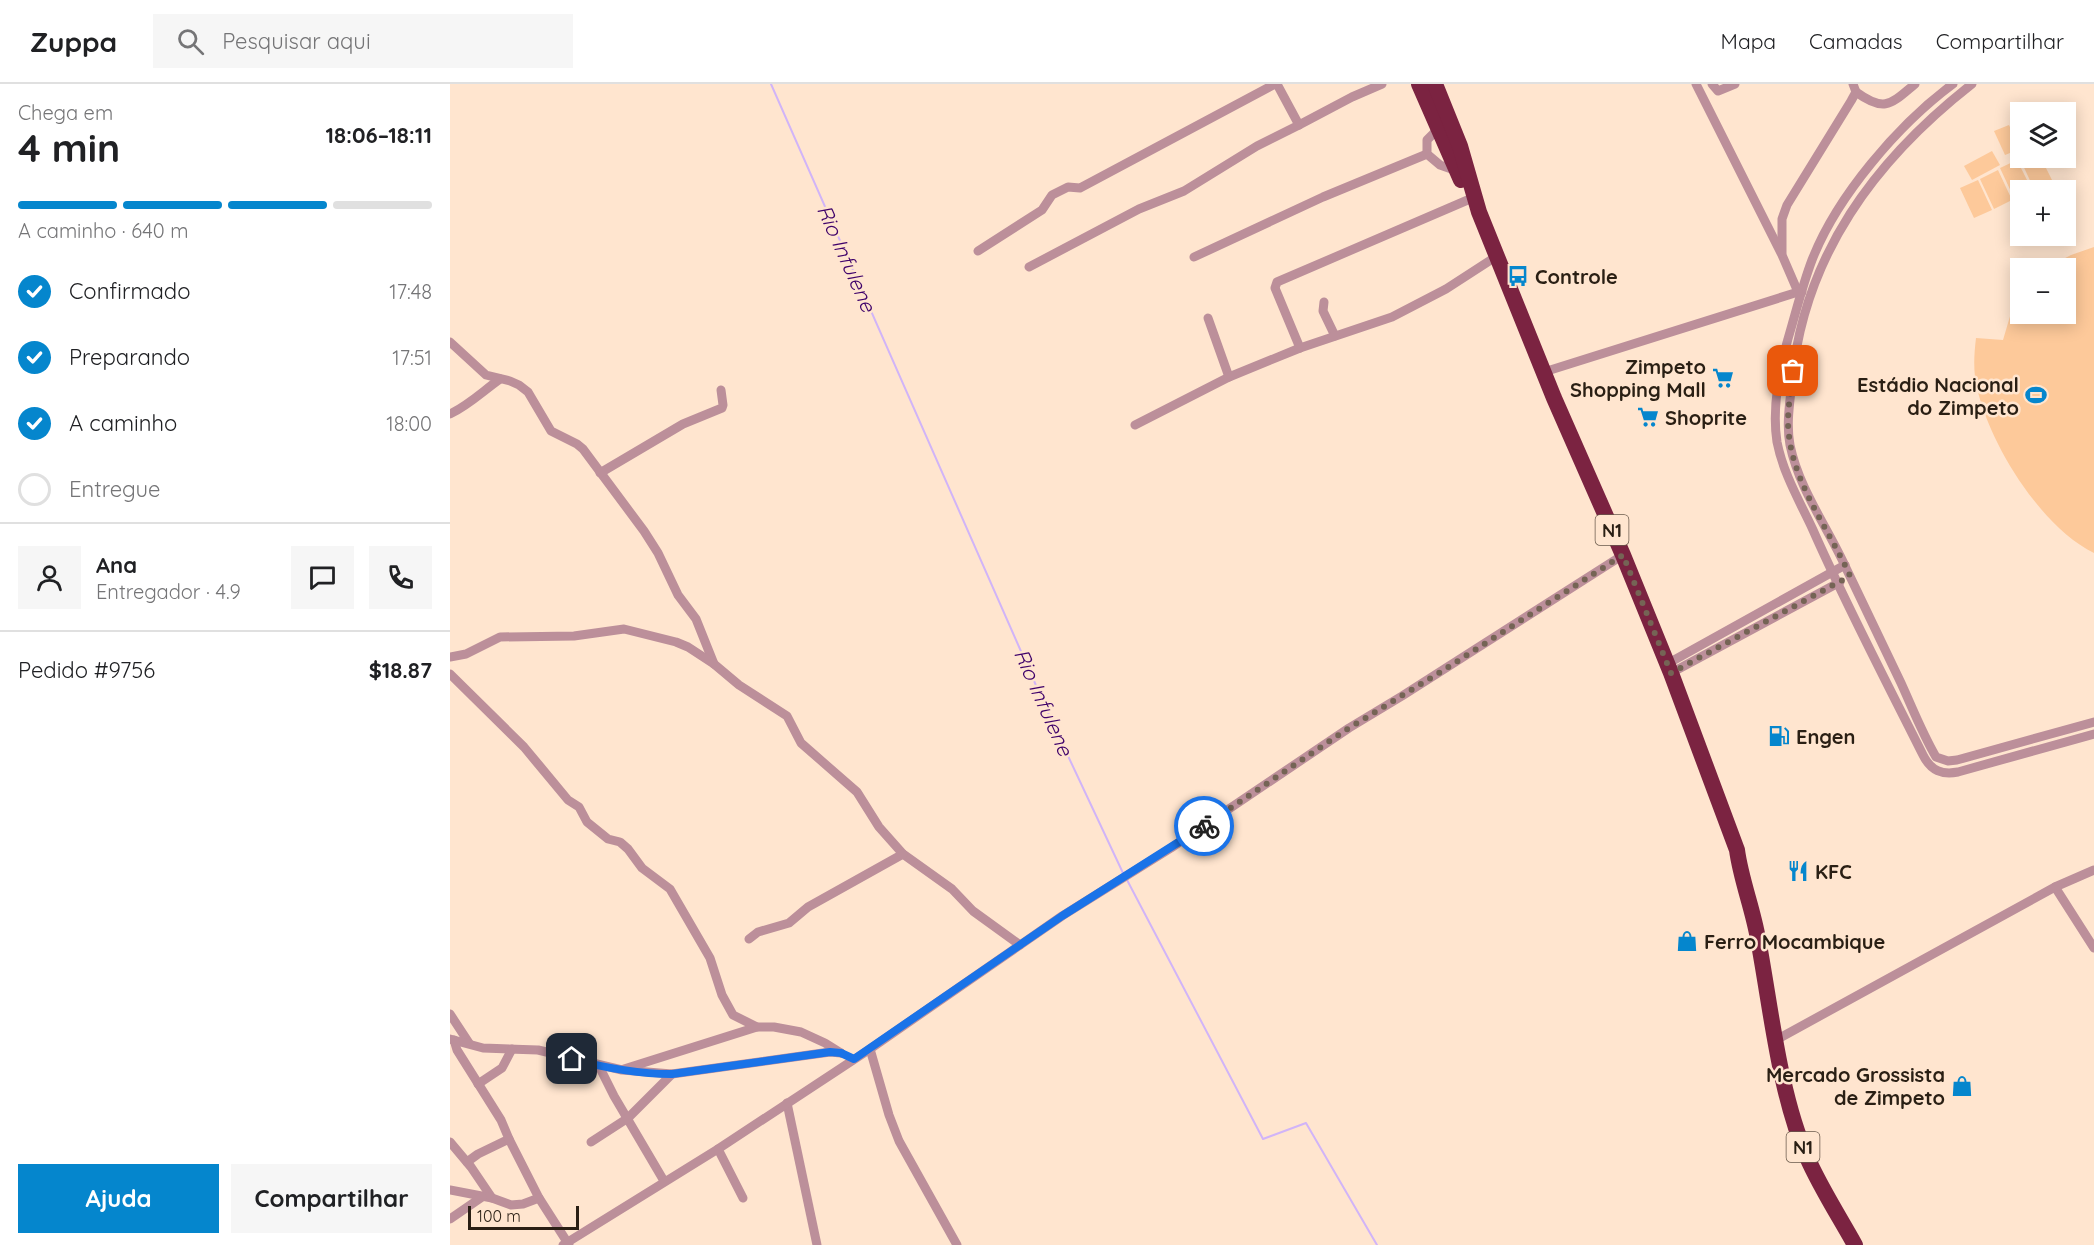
<!DOCTYPE html>
<html lang="pt">
<meta charset="utf-8">
<style>
body{margin:0;font-family:Quicksand,sans-serif;background:#f6f6f6;color:#202124;height:100vh;display:flex;flex-direction:column;font-size:22px;white-space:nowrap}
*{box-sizing:border-box;margin:0}
p{font-size:20px;color:#757577}
.icon{flex:none;width:33px;height:33px;fill:none;stroke:currentColor;stroke-width:2;stroke-linecap:round;stroke-linejoin:round}
.map{position:relative;flex:1;overflow:hidden}
.drawer{display:flex;flex-direction:column;background:#fff;width:450px}
.drawer>*{flex:none}
.tools{position:absolute;left:1560px;top:18px;display:grid;gap:12px}
.tools a{display:grid;place-items:center;width:66px;height:66px;border-radius:0px;background:#fff;box-shadow:0 3px 15px #0003;font-size:30px}
.scale{position:absolute;left:18px;bottom:15px;width:111px;box-sizing:border-box;padding-left:6px;border:3px solid #2a1f14;border-top:0;font-size:16px;line-height:21px;white-space:nowrap;color:#2a1f14;-webkit-text-stroke:4px #ffe5cf;paint-order:stroke}
.pin{position:absolute;display:grid;place-items:center;width:51px;height:51px;color:#fff;margin:-26px;border-radius:12px;box-shadow:0 3px 9px #0006}
.courier{position:absolute;display:grid;place-items:center;width:60px;height:60px;margin:-30px;border:4px solid #1a73e8;border-radius:50%;background:#fff;color:#222;box-shadow:0 2px 8px #0007}
.headline em{font-style:normal;font-weight:700}
.headline div{display:flex;flex-direction:column-reverse}
.headline{display:flex;align-items:center;justify-content:space-between;height:102px;padding:0 18px}
h1{font-size:39px;font-weight:700;line-height:45px}
.bar{display:grid;grid-template-columns:repeat(4,1fr);gap:9px 6px;align-content:center;height:72px;padding:0 18px}
.bar i{height:8px;border-radius:4px;background:#e0e0e0}
.bar .on{background:#0586cd}
.bar p{grid-column:span 4}
.line{display:flex;align-items:center;gap:15px;padding:0 18px;border-top:2px solid #e0e0e0}
.line div{flex:1}
.round{display:grid;place-items:center;flex:none;width:63px;height:63px;border-radius:0px;background:#f6f6f6}
ol{padding:0 18px;list-style:none}
li{display:flex;align-items:center;gap:18px;height:66px}
li p{margin-inline-start:auto}
li .icon{padding:6px;border-radius:50%;background:#0586cd;color:#fff;stroke-width:4}
li:last-child{color:#757577}
li i{width:33px;height:33px;border:3px solid #e0e0e0;border-radius:50%}
.primary-button{display:flex;gap:12px;margin-top:auto;padding:12px 18px}
.primary-button a{flex:1;height:69px;border-radius:0px;background:#0586cd;color:#fff;font-size:24px;font-weight:700;line-height:69px;text-align:center}
.primary-button a+a{background:#f6f6f6;color:#202124}
header{display:flex;align-items:center;gap:36px;box-sizing:border-box;height:84px;padding:0 30px;background:#fff;border-bottom:2px solid #e0e0e0}
header strong{font-size:28px}
nav{display:flex;gap:33px;margin-inline-start:auto;font-size:21px}
.search{width:420px;height:54px;background:#f6f6f6;display:flex;align-items:center;gap:15px;box-sizing:border-box;padding:0 21px;border-radius:0px;color:#757577;font-size:22px}
main{display:flex;flex:1;min-height:0}
.map>svg:first-child{display:block}
</style>
<header>
<strong>Zuppa</strong>
<div class="search"><svg class="icon" aria-label="search" viewBox="0 0 24 24"><circle cx="10" cy="10" r="6"/><path d="M15 15l6 6"/></svg>Pesquisar aqui</div>
<nav><a>Mapa</a><a>Camadas</a><a>Compartilhar</a></nav>
</header>
<main>
<section class="drawer">
<div class="headline"><div><h1>4 min</h1><p>Chega em</p></div><em>18:06–18:11</em></div>
<div class="bar"><i class="on"></i><i class="on"></i><i class="on"></i><i></i><p>A caminho · 640 m</p></div>
<ol>
<li><svg class="icon" aria-label="check" viewBox="0 0 24 24"><path d="M5 12l5 5 9-10"/></svg>Confirmado<p>17:48</p></li>
<li><svg class="icon" aria-label="check" viewBox="0 0 24 24"><path d="M5 12l5 5 9-10"/></svg>Preparando<p>17:51</p></li>
<li><svg class="icon" aria-label="check" viewBox="0 0 24 24"><path d="M5 12l5 5 9-10"/></svg>A caminho<p>18:00</p></li>
<li><i></i>Entregue</li>
</ol>
<div class="line" style="height:108px"><a class="round"><svg class="icon" aria-label="person" viewBox="0 0 24 24"><circle cx="12" cy="8" r="4"/><path d="M4 21q1-7 8-7t8 7"/></svg></a><div><b>Ana</b><p>Entregador · 4.9</p></div><a class="round"><svg class="icon" aria-label="chat" viewBox="0 0 24 24"><path d="M4 5h16v11H9l-5 4z"/></svg></a><a class="round"><svg class="icon" aria-label="phone" viewBox="0 0 24 24"><path d="M5 4h4l2 5-3 2q2 4 5 5l2-3 5 2v4C11 20 4 13 5 4z"/></svg></a></div>
<div class="line" style="height:78px"><div>Pedido #9756</div><b>$18.87</b></div>
<div class="primary-button"><a>Ajuda</a><a>Compartilhar</a></div>
</section>
<div class="map">
<svg width="1644" height="1161" viewBox="0 0 1644 1161">
<rect width="100%" height="100%" fill="#ffe5cf"/>
<g fill="#fdc99a">
<polygon points="1559,41 1570,65 1555,71 1544,47"/>
<polygon points="1542,67 1550,81 1522,96 1514,82"/>
<polygon points="1573,74 1591,74 1602,96 1584,105 1570,75"/>
<polygon points="1567,76 1582,106 1570,106 1570,111 1564,114 1550,84"/>
<polygon points="1548,86 1562,116 1544,125 1530,95"/>
<polygon points="1528,96 1542,126 1524,134 1510,104"/>
<path d="M1644,163V469C1591,443 1540,361 1527,304C1523,287 1524,271 1526,254L1553,256L1561,229L1570,211V230H1616V184H1596L1621,171Z"/>
</g>
<g fill="none" stroke-linecap="round" stroke-linejoin="round">
<g stroke="#d1b4f8" stroke-width="2">
<polyline points="321,0 603,640 673,789"/>
<polyline points="676,794 813,1055 856,1039 927,1161"/>
</g>
<g stroke="#bc8f9a" stroke-width="9">
<polyline points="827,0 849,41 902,13 932,0"/>
<polyline points="1246,0 1332,171 1348,208 1352,208"/>
<polyline points="1262,0 1268,7 1285,0"/>
<path d="M1503,0C1448,41 1387,112 1362,176C1354,197 1348,220 1342,241C1331,277 1321,320 1327,358C1333,389 1350,418 1363,446C1397,523 1436,597 1473,671C1481,687 1492,691 1508,688L1644,650"/>
<path d="M1522,0C1425,76 1354,171 1342,297C1340,318 1336,340 1340,361C1349,405 1378,444 1396,484C1414,522 1433,561 1451,599C1462,623 1472,649 1486,673L1498,677L1507,676L1644,638"/>
<path d="M1406,8C1435,29 1441,20 1465,0"/>
<polyline points="989,44 977,56 977,70 990,81 1007,87"/>
<polyline points="528,167 592,126 602,111 618,103 630,104 825,0"/>
<polyline points="1332,169 1332,135 1337,121 1401,17 1406,8 1403,0"/>
<polyline points="744,173 873,113 977,70"/>
<polyline points="579,183 689,125 734,107 807,62 849,41"/>
<polyline points="874,218 873,227 885,252"/>
<polyline points="758,234 779,293"/>
<polyline points="0,258 36,291 60,297 69,301 78,308 101,347 127,360 133,365 194,447 208,469 228,511 246,535 264,580"/>
<polyline points="850,264 825,204 827,198 1020,115"/>
<polyline points="1094,288 1348,208"/>
<path d="M0,330C19,321 33,307 50,295"/>
<polyline points="685,341 779,293 850,264 942,233 996,205 1047,172"/>
<polyline points="150,389 233,340 272,324 273,321 271,306"/>
<polyline points="0,573 16,570 50,553 124,552 174,545 226,558 238,563 264,580 289,601 337,632 351,659 407,708 429,743 453,770 502,805 523,827 570,861"/>
<polyline points="1217,580 1395,481"/>
<polyline points="1221,589 1390,498"/>
<polyline points="0,590 74,663 118,716 129,723 137,738 158,755 170,758 178,765 192,784 220,805 260,874 272,911 283,931 307,943 324,943 351,948 375,959 391,969"/>
<polyline points="1605,803 1644,864"/>
<polyline points="299,855 308,848 339,839 358,823 453,770"/>
<polyline points="0,930 19,959"/>
<polyline points="0,955 33,964 88,966 172,986 222,990 380,968 391,969"/>
<polyline points="4,956 7,966 51,1036 59,1055 28,1070 17,1078"/>
<polyline points="1326,956 1605,803 1644,786"/>
<polyline points="420,965 439,1031 449,1057 507,1161"/>
<polyline points="149,982 164,1012 214,1097"/>
<polyline points="174,985 307,943"/>
<polyline points="28,1000 52,984 62,965"/>
<polyline points="337,1019 367,1161"/>
<polyline points="59,1055 89,1114 119,1161"/>
<polyline points="0,1058 21,1083 42,1114"/>
<polyline points="141,1058 178,1034 222,990"/>
<polyline points="268,1065 293,1114"/>
<polyline points="0,1106 42,1114 61,1121 73,1120 89,1114"/>
<polyline points="0,1135 32,1113"/>
<polyline points="113,1161 268,1065 420,965 612,832 721,764 899,644 952,612 1173,471"/>
</g>
<g stroke="#7b2341" stroke-width="16">
<polyline points="969,0 1011,96"/>
<path d="M985,0L1010,62L1029,128L1104,314L1173,471L1221,589L1287,766C1291,796 1303,825 1308,855C1321,924 1329,1009 1357,1073C1370,1103 1389,1132 1405,1161"/>
</g>
</g>
<g fill="none" stroke-linecap="round" stroke-linejoin="round">
<path stroke="#756455" stroke-width="6" stroke-dasharray="0 10.8" d="M754,742L899,644L989,589L1173,471L1221,589L1400,492C1380,447 1345,403 1339,352C1336,331 1341,308 1343,287"/>
<path stroke="#1a73e8" stroke-width="8" d="M122,975C155,984 189,990 222,990L380,968L391,969L404,975L612,832L754,742"/>
</g>
<defs>
<symbol id="bus-bare" viewBox="-9 -9 18 18"><path d="M-5-6H5V4H4V6H2V4H-2V6H-4V4H-5ZM-3.5-4V0h7V-4ZM-3.5 1.2v1.5H-2V1.2ZM2 1.2v1.5H3.5V1.2Z" fill="#0586cd" stroke="#ffe5cf" stroke-width="2.5" paint-order="stroke"/></symbol>
<symbol id="supermarket-bare" viewBox="-9 -9 18 18"><path d="M-6-5.5h2.5l.6 2H6L4.5 2H-2.5L-4.4-4H-6ZM-1.5 3.2a1.3 1.3 0 1 0 .1 0ZM3 3.2a1.3 1.3 0 1 0 .1 0Z" fill="#0586cd" stroke="#ffe5cf" stroke-width="2.5" paint-order="stroke"/></symbol>
<symbol id="stadium-bare" viewBox="-9 -9 18 18"><path d="M0-5a6.5 5 0 1 0 0 10a6.5 5 0 1 0 0-10ZM-3.5-1.8h7v3.6h-7Z" fill="#0586cd" stroke="#ffe5cf" stroke-width="2.5" paint-order="stroke"/></symbol>
<symbol id="fuel-bare" viewBox="-9 -9 18 18"><path d="M-5.5-6h7V0h2V4h1.3V-2.5L3-4.5l.8-.8L6-3V5H2.5V1h-1V6h-7ZM-4.2-4.7v3.2H.2V-4.7Z" fill="#0586cd" stroke="#ffe5cf" stroke-width="2.5" paint-order="stroke"/></symbol>
<symbol id="restaurant-bare" viewBox="-9 -9 18 18"><path d="M-5-6h1v4h1v-4h1v4h1v-4h1v5L-1.5 .5V6h-2V.5L-5-1ZM5-6V6H3V1.5H1.5Q1.5-4 5-6Z" fill="#0586cd" stroke="#ffe5cf" stroke-width="2.5" paint-order="stroke"/></symbol>
<symbol id="shop-bare" viewBox="-9 -9 18 18"><path d="M-5-2.5h2.3a2.7 3.5 0 0 1 5.4 0H5L5.5 6h-11ZM-1.5-2.5h3a1.5 2.3 0 0 0-3 0Z" fill="#0586cd" stroke="#ffe5cf" stroke-width="2.5" paint-order="stroke"/></symbol>
</defs>
<g fill-rule="evenodd">
<use href="#bus-bare" x="1053" y="177" width="30" height="30"/>
<use href="#supermarket-bare" x="1258" y="279" width="30" height="30"/>
<use href="#stadium-bare" x="1571" y="296" width="30" height="30"/>
<use href="#supermarket-bare" x="1183" y="318" width="30" height="30"/>
<use href="#fuel-bare" x="1314" y="637" width="30" height="30"/>
<use href="#restaurant-bare" x="1333" y="772" width="30" height="30"/>
<use href="#shop-bare" x="1222" y="842" width="30" height="30"/>
<use href="#shop-bare" x="1497" y="987" width="30" height="30"/>
</g>
<g text-anchor="middle" dominant-baseline="central" stroke-width="5" stroke-linejoin="round" paint-order="stroke">
<g fill="#ffe5cf" stroke="#6a5a4c" stroke-width="1.5">
<rect x="1145.5" y="431" width="33" height="30" rx="4.5"/>
<rect x="1336.5" y="1048" width="33" height="30" rx="4.5"/>
</g>
<g font-size="18" font-weight="bold" fill="#2a1f14">
<text x="1162" y="446">N1</text>
<text x="1353" y="1063">N1</text>
</g>
<g font-size="20" font-weight="bold" fill="#2a1f14" stroke="#ffe5cf" text-anchor="start">
<text x="1085" y="192">Controle</text>
<text x="1256" y="282" text-anchor="end">Zimpeto<tspan x="1256" dy="23">Shopping Mall</tspan></text>
<text x="1569" y="300" text-anchor="end">Estádio Nacional<tspan x="1569" dy="23">do Zimpeto</tspan></text>
<text x="1215" y="333">Shoprite</text>
<text x="1346" y="652">Engen</text>
<text x="1365" y="787">KFC</text>
<text x="1254" y="857">Ferro Mocambique</text>
<text x="1495" y="990" text-anchor="end">Mercado Grossista<tspan x="1495" dy="23">de Zimpeto</tspan></text>
</g>
<g font-size="21" font-style="italic" fill="#3f026a" stroke="#ffe5cf">
<text transform="translate(397 174) rotate(66)">Rio Infulene</text>
<text transform="translate(594 618) rotate(66)">Rio Infulene</text>
</g>
</g>
</svg>
<div class="tools">
<a><svg class="icon" aria-label="layers" viewBox="0 0 24 24"><path d="M12 4l9 5-9 5-9-5zM3 14l9 5 9-5"/></svg></a>
<a>+</a>
<a>−</a>
</div>
<div class="scale">100 m</div>
<div class="pin" style="left:1343px;top:287px;background:#ea580c"><svg class="icon" aria-label="bag" viewBox="0 0 24 24"><path d="M5 8h14l-1 12H6zM9 8a3 3 0 0 1 6 0"/></svg></div>
<div class="pin" style="left:122px;top:975px;background:#1f2937"><svg class="icon" aria-label="home" viewBox="0 0 24 24"><path d="M3 11l9-7 9 7M6 9v11h12V9"/></svg></div>
<div class="courier" style="left:754px;top:742px"><svg class="icon" aria-label="bike" viewBox="0 0 24 24"><circle cx="6" cy="16" r="4"/><circle cx="18" cy="16" r="4"/><path d="M6 16l4-8h5l3 8M10 8l3 8H6M13 5h3"/></svg></div>
</div>
</main>
